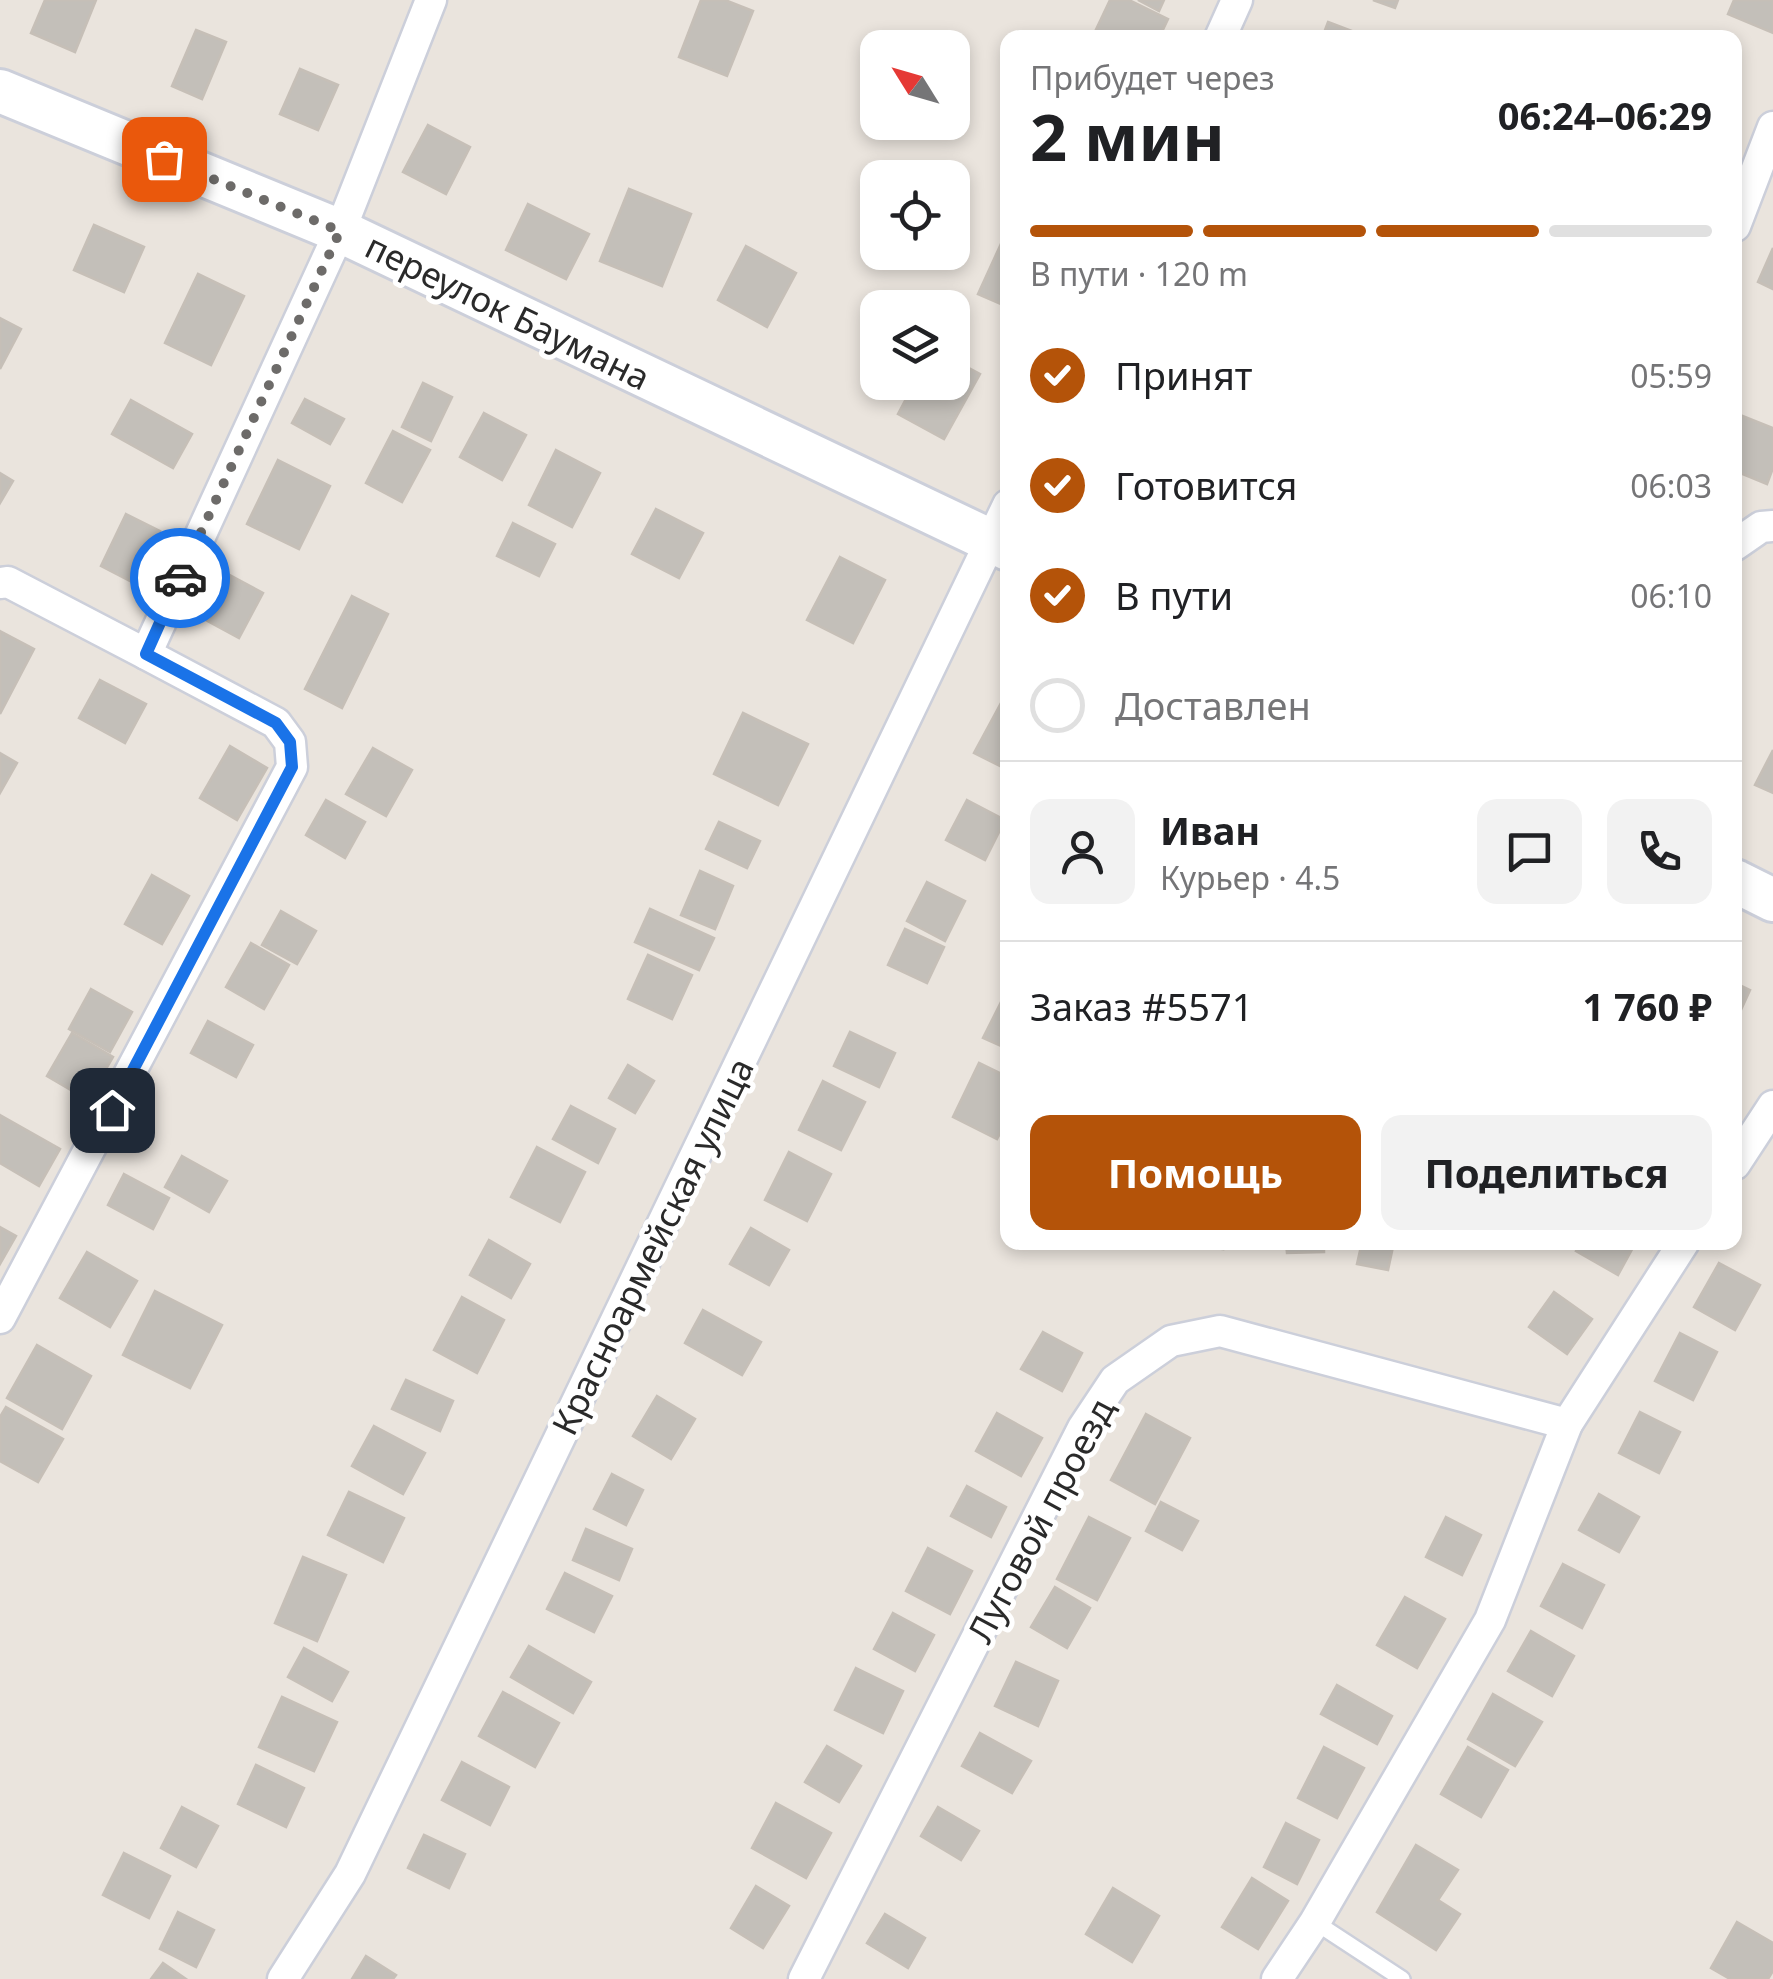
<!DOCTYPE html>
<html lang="ru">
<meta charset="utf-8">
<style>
body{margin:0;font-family:"Noto Sans",sans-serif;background:#f2f2f2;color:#202124;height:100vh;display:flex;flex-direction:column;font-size:38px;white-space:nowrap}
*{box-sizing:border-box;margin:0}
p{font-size:32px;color:#757577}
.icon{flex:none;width:55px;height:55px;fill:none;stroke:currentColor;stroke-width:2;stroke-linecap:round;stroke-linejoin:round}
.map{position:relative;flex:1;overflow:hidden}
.panel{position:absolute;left:1000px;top:30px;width:742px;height:1220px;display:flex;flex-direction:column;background:#fff;border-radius:20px;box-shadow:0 5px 15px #0003}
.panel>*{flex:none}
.needle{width:65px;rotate:307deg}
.fabs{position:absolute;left:860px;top:30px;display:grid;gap:20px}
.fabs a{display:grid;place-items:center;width:110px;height:110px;border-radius:20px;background:#fff;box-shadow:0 5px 15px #0003;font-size:50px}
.pin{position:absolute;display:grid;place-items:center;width:85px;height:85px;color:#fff;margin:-42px;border-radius:20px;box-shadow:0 5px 15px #0006}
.courier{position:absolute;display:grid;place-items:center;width:100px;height:100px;margin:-50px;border:8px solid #1a73e8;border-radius:50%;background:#fff;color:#222;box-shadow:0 2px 12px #0007}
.overview em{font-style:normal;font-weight:700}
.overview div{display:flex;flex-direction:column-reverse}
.overview{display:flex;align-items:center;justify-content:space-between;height:170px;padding:0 30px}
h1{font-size:65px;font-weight:700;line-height:75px}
.bar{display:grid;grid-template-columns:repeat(4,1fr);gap:15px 10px;align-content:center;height:120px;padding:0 30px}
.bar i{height:12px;border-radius:8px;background:#e0e0e0}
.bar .current{background:#b45309}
.bar p{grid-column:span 4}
.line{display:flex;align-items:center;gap:25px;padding:0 30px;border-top:2px solid #e0e0e0}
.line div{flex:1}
.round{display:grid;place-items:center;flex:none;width:105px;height:105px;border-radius:20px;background:#f2f2f2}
ol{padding:0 30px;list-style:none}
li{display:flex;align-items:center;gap:30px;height:110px}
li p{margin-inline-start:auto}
li .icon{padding:10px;border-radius:50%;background:#b45309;color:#fff;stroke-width:4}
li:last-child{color:#757577}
li i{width:55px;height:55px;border:5px solid #e0e0e0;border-radius:50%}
.cta{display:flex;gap:20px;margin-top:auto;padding:20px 30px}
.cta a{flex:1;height:115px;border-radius:20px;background:#b45309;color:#fff;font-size:40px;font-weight:700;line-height:115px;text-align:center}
.cta a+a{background:#f2f2f2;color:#202124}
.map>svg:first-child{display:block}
</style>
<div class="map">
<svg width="1773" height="1979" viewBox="0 0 1773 1979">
<rect width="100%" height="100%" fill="#eae4dd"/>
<g fill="#c3bfb9" stroke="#c6bfb7" stroke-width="2.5">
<polygon points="45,0 96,0 75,52 31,33"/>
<polygon points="701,0 725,0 753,11 727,76 679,57"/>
<polygon points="1110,0 1129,0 1168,19 1159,38 1092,38"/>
<polygon points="1138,0 1164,0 1159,11"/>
<polygon points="1373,0 1398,0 1395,8"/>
<polygon points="1734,0 1773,0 1773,33 1728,14"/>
<polygon points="1328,22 1370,38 1322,38"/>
<polygon points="196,30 226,42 202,99 172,86"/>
<polygon points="300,69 338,85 318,130 280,114"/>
<polygon points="428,125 470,147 446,194 403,172"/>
<polygon points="629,189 691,214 662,286 600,261"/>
<polygon points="528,204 589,234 566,279 506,250"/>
<polygon points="94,225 144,247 124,292 74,270"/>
<polygon points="1005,235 1008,236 1008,307 978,294"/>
<polygon points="746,246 796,273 767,327 718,300"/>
<polygon points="1773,248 1773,289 1758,282"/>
<polygon points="198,274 244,296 211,365 165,343"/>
<polygon points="0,318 21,329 0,369"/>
<polygon points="952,359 980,374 944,439 898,414 915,382 952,382"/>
<polygon points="423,383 452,397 431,441 402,427"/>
<polygon points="305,399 344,419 330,444 292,423"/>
<polygon points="131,400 192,434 173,468 112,434"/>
<polygon points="484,413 526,435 502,480 460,457"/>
<polygon points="1735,413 1773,428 1773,468 1767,484 1735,471"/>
<polygon points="393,431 430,450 402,502 366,483"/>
<polygon points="556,450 600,473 572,527 529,505"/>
<polygon points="278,460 330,486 299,549 247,524"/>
<polygon points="0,473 13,481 0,503"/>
<polygon points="656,509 703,533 679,578 632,554"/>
<polygon points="126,514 160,531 134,583 101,566"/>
<polygon points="513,523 555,544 539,576 497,556"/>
<polygon points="840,557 885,580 853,643 807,620"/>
<polygon points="226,573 263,593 239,638 202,618"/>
<polygon points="352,596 388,614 342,708 305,689"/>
<polygon points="0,631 34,649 0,714"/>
<polygon points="100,680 146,704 125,743 79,718"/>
<polygon points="1008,690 1008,770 974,753"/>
<polygon points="743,713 808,744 778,805 714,774"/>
<polygon points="230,746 267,768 237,820 200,798"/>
<polygon points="373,748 412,770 386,816 346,794"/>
<polygon points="1773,750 1773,793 1755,785"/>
<polygon points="0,753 17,763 0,793"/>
<polygon points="326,800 365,822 345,858 306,835"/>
<polygon points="967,800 1005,820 985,860 946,840"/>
<polygon points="719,822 760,841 747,868 706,849"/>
<polygon points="700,871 733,886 715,929 681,915"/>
<polygon points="152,875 189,896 162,944 125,924"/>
<polygon points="927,882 965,901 945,941 907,921"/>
<polygon points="650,909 714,938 699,970 635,942"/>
<polygon points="281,911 316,931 297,964 262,945"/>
<polygon points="905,929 944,947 927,983 888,965"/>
<polygon points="251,943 289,965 264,1009 226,987"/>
<polygon points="648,955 692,975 672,1019 628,999"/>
<polygon points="1735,983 1750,990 1735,1023"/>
<polygon points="1008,988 1008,1049 983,1038"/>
<polygon points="91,989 132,1012 110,1052 69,1029"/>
<polygon points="208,1021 253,1045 236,1077 191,1053"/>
<polygon points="850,1032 895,1053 879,1087 834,1066"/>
<polygon points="72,1033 113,1057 88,1100 47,1076"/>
<polygon points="979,1063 1008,1077 1008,1118 997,1139 953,1117"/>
<polygon points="628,1065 654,1081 635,1113 609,1098"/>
<polygon points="823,1081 865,1102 841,1150 799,1130"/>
<polygon points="571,1106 615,1129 598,1163 553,1139"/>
<polygon points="0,1115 60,1149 39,1186 0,1163"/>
<polygon points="537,1147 585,1172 560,1222 511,1197"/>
<polygon points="789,1152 831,1174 807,1221 765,1200"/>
<polygon points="182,1156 227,1181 209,1212 165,1187"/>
<polygon points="124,1174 169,1198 153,1229 108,1205"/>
<polygon points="0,1227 16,1236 0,1264"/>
<polygon points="751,1228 789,1250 769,1285 730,1264"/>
<polygon points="489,1240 530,1264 511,1298 470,1275"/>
<polygon points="1175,1242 1223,1242 1223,1249"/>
<polygon points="1286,1242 1324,1242 1324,1252 1287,1253"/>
<polygon points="1362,1242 1394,1242 1388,1270 1357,1264"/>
<polygon points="1581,1242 1636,1242 1618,1275 1576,1251"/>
<polygon points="87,1252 137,1281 110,1327 60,1298"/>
<polygon points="1719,1263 1760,1285 1735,1330 1694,1307"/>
<polygon points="155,1291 222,1325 190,1388 123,1355"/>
<polygon points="1554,1292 1592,1319 1567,1354 1529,1327"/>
<polygon points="462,1297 504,1320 477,1373 434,1350"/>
<polygon points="703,1310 761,1342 742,1375 685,1343"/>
<polygon points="1043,1332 1082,1353 1062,1391 1021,1369"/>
<polygon points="1680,1333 1717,1352 1693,1400 1655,1381"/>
<polygon points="37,1345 91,1376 62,1429 7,1398"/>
<polygon points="406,1380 453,1401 440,1431 392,1409"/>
<polygon points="657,1396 695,1419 671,1459 633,1436"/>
<polygon points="6,1407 63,1439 38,1482 0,1461 0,1417"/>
<polygon points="1640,1412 1680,1432 1659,1473 1619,1453"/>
<polygon points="997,1413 1042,1438 1021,1476 976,1451"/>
<polygon points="1146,1414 1190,1438 1155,1504 1111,1480"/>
<polygon points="374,1426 425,1453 403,1494 352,1466"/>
<polygon points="612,1474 643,1490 626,1525 594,1509"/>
<polygon points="967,1486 1006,1507 991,1537 951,1516"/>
<polygon points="349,1492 404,1518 383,1562 328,1535"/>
<polygon points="1599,1494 1639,1517 1619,1552 1579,1530"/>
<polygon points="1161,1502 1198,1521 1182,1550 1146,1531"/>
<polygon points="1089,1517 1130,1538 1097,1600 1057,1579"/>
<polygon points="1446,1517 1481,1535 1462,1575 1426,1557"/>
<polygon points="586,1529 632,1549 619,1580 573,1560"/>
<polygon points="928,1548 972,1571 950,1614 906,1591"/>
<polygon points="303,1557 346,1575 317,1641 275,1623"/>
<polygon points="1563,1564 1604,1585 1582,1628 1541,1606"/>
<polygon points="565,1573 612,1596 594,1632 547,1609"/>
<polygon points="1055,1587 1090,1608 1067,1648 1031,1627"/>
<polygon points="1405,1597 1445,1619 1417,1668 1377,1645"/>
<polygon points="893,1613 934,1635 915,1671 874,1649"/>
<polygon points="1531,1631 1574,1656 1552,1696 1508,1671"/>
<polygon points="529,1646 591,1682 573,1713 511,1677"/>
<polygon points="304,1648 348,1672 332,1701 288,1677"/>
<polygon points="1016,1662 1058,1681 1038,1726 995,1706"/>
<polygon points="856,1668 903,1691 883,1733 835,1710"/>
<polygon points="1337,1685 1392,1716 1377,1744 1321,1714"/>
<polygon points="503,1692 559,1723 535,1767 479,1736"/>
<polygon points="1493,1694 1542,1722 1515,1766 1468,1739"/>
<polygon points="282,1697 337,1722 314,1771 259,1747"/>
<polygon points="980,1733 1031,1761 1012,1793 962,1766"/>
<polygon points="827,1746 861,1766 839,1802 805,1782"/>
<polygon points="1324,1747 1364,1768 1337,1818 1298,1798"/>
<polygon points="1468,1747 1508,1770 1481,1817 1441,1794"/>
<polygon points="462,1762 509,1787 490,1825 442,1800"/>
<polygon points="256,1765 304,1788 286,1827 238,1804"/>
<polygon points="776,1803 831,1833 806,1878 752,1848"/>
<polygon points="182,1807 218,1826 196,1867 161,1848"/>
<polygon points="938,1807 979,1831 961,1860 921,1836"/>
<polygon points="1286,1823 1319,1840 1297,1884 1264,1867"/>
<polygon points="424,1835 465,1854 449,1888 408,1868"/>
<polygon points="1416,1845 1458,1870 1438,1900 1460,1914 1436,1950 1377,1912"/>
<polygon points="124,1853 170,1876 149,1918 103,1895"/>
<polygon points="1252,1878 1288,1901 1258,1949 1222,1927"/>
<polygon points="756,1886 789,1906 763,1948 731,1928"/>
<polygon points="1113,1888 1159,1916 1132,1962 1086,1934"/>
<polygon points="178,1912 214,1930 196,1967 160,1949"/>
<polygon points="885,1914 925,1938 908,1968 867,1943"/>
<polygon points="1737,1922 1773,1943 1773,1971 1768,1979 1730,1979 1711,1968"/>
<polygon points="366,1956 396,1975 393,1979 352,1979"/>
<polygon points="163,1963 186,1979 151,1979"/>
</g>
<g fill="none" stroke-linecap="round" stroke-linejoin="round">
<defs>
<polyline id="lane" points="1315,1922 1402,1979"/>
<g id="street">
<polyline points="1220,38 1237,0"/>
<polyline points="1735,226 1773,127"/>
<polyline points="1735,545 1761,527 1773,526"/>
<polyline points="0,583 8,582 146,654"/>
<polyline points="1735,1164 1773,1106"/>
<polyline points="0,1318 292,767 290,742 276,723 146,654 340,231 431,0"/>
<polyline points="283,1979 350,1874 1008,505"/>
<polyline points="804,1979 1083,1428 1115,1380 1171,1341 1220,1331 1567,1424 1684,1242"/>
<polyline points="1277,1979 1315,1922 1490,1620 1567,1424"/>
</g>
<g id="secondary">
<polyline points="0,91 340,231 1008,549"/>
<polyline points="1735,881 1773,900"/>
</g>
</defs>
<use href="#lane" stroke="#cccfda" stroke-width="20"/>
<use href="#street" stroke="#cccfda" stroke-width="35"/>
<use href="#secondary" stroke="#cccfda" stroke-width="48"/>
<use href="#lane" stroke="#fff" stroke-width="15"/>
<use href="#street" stroke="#fff" stroke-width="30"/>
<use href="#secondary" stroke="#fff" stroke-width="42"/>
</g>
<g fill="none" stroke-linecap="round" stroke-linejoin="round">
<polyline stroke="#6d6b69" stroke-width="10" stroke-dasharray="0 18" points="164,159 340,231 180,578"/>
<polyline stroke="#1a73e8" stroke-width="12" points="112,1110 292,767 290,742 276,723 146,654 180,578"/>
</g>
<g text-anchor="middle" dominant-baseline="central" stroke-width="10" stroke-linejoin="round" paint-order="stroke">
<g font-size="35" fill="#2a2a2a" stroke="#fff">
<text transform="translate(508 311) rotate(26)">переулок Баумана</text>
<text transform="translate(652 1246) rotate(-64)">Красноармейская улица</text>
<text transform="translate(1040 1520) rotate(-62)">Луговой проезд</text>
</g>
</g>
</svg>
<div class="fabs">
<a><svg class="needle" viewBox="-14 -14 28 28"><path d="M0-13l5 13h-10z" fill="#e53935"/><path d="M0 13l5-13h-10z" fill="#757577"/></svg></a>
<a><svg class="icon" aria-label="locate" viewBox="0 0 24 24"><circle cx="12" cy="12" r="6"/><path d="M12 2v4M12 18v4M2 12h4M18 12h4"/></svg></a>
<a><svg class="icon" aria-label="layers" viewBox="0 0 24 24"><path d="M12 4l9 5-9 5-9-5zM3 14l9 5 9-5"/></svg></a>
</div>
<div class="pin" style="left:164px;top:159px;background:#ea580c"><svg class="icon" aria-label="bag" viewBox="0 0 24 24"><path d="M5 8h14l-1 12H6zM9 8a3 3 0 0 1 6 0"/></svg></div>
<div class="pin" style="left:112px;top:1110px;background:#1f2937"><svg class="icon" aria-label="home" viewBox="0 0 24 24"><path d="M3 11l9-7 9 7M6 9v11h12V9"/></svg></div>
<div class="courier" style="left:180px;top:578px"><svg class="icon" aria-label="car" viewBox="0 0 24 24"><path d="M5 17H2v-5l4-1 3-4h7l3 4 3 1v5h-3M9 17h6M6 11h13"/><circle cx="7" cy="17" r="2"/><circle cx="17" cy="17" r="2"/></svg></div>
<section class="panel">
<div class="overview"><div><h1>2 мин</h1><p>Прибудет через</p></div><em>06:24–06:29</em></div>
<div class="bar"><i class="current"></i><i class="current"></i><i class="current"></i><i></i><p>В пути · 120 m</p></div>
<ol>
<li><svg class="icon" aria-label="check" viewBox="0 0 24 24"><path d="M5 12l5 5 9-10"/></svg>Принят<p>05:59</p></li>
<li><svg class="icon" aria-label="check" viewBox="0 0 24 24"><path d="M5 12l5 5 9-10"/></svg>Готовится<p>06:03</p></li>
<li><svg class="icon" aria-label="check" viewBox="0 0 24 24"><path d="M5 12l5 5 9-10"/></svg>В пути<p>06:10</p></li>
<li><i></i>Доставлен</li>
</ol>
<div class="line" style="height:180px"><a class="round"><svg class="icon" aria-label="person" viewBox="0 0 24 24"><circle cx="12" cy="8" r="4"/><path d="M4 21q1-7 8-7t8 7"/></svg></a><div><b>Иван</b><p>Курьер · 4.5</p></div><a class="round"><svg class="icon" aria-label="chat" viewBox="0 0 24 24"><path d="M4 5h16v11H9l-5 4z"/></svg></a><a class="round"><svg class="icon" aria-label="phone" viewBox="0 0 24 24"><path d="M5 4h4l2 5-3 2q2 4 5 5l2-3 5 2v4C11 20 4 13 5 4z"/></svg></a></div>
<div class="line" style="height:130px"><div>Заказ #5571</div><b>1 760 ₽</b></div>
<div class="cta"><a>Помощь</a><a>Поделиться</a></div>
</section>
</div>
